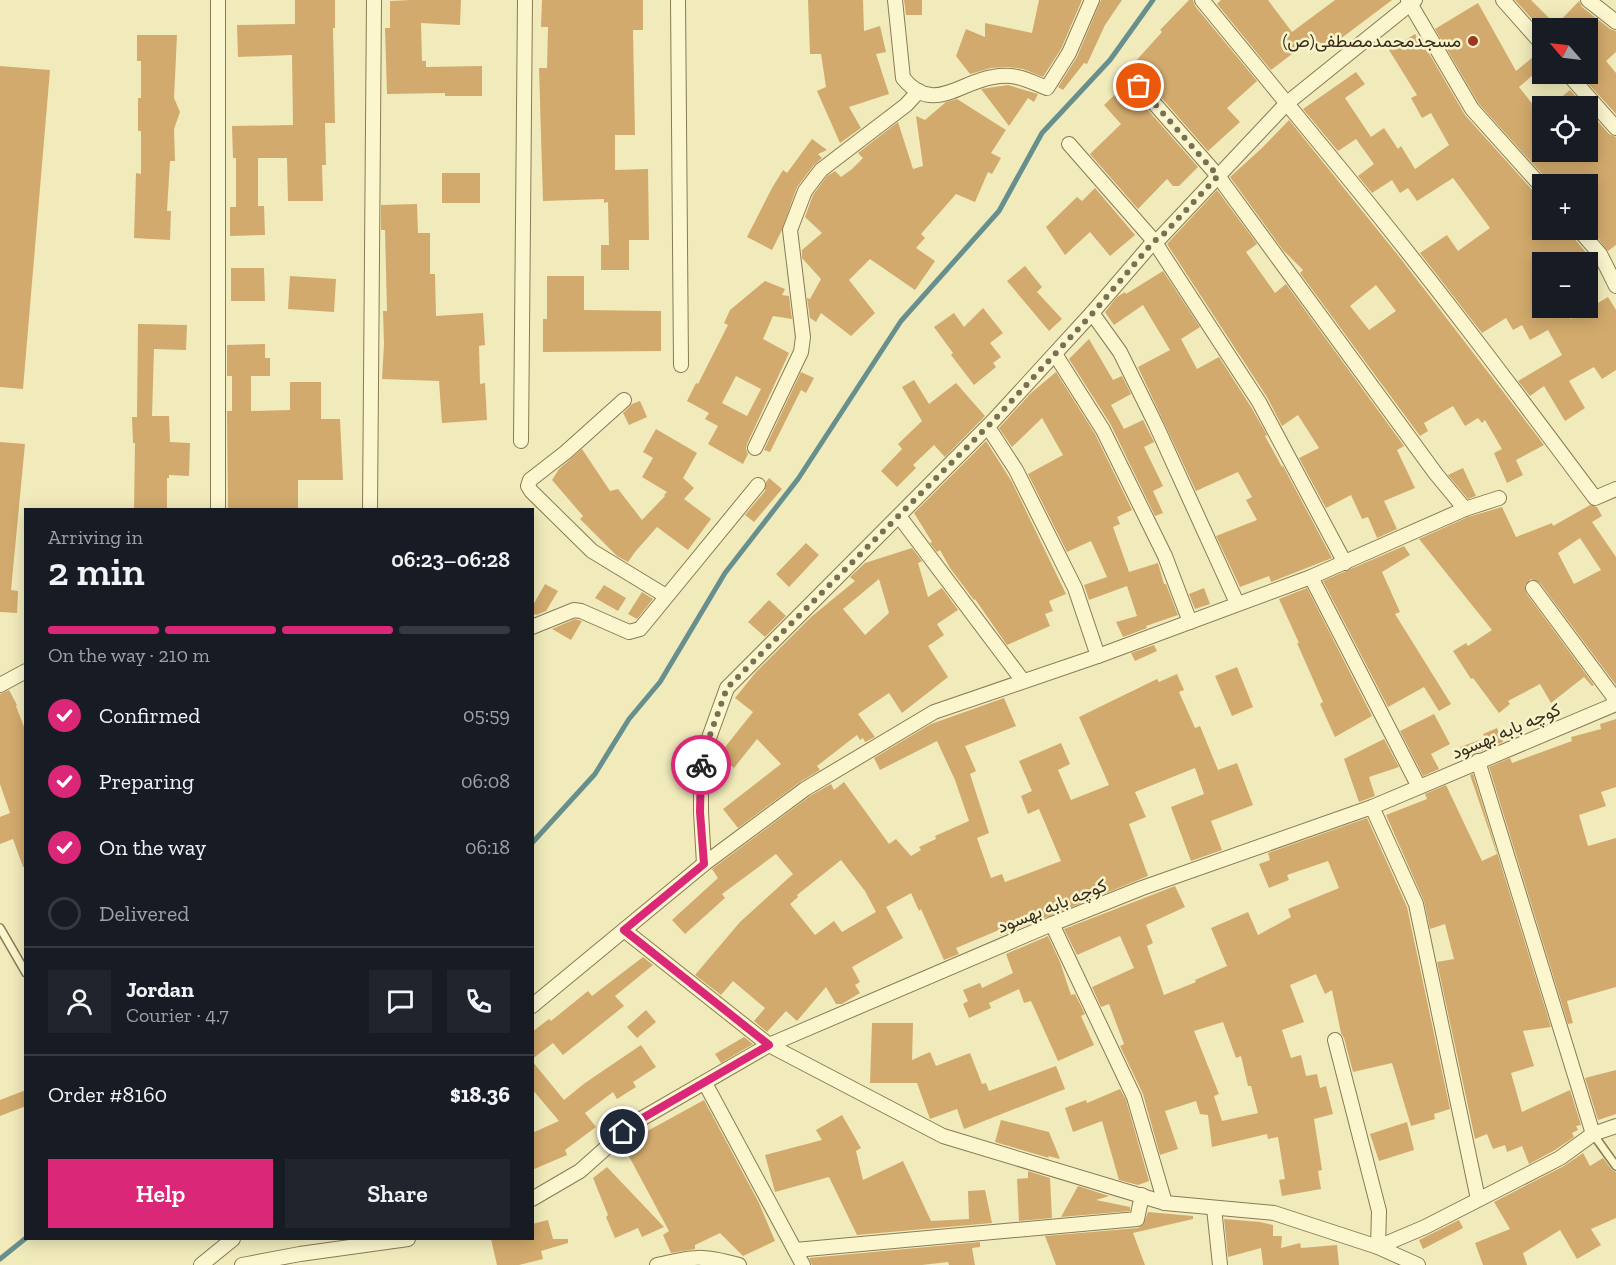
<!DOCTYPE html>
<meta charset="utf-8">
<style>
body{margin:0;font-family:"Zilla Slab",Vazirmatn,serif;background:#20242c;color:#f1f3f6;height:100vh;display:flex;flex-direction:column;font-size:22px;white-space:nowrap}
*{box-sizing:border-box;margin:0}
p{font-size:20px;color:#9ea1a6}
.icon{flex:none;width:33px;height:33px;fill:none;stroke:currentColor;stroke-width:2;stroke-linecap:round;stroke-linejoin:round}
.map{position:relative;flex:1;overflow:hidden}
.drawer{position:absolute;left:24px;top:508px;width:510px;height:732px;display:flex;flex-direction:column;background:#171b24;border-radius:0px;box-shadow:0 3px 15px #0003}
.drawer>*{flex:none}
.needle{width:39px;rotate:298deg}
.buttons{position:absolute;left:1532px;top:18px;display:grid;gap:12px}
.buttons a{display:grid;place-items:center;width:66px;height:66px;border-radius:0px;background:#171b24;box-shadow:0 3px 15px #0003;font-size:30px}
.pin{position:absolute;display:grid;place-items:center;width:51px;height:51px;color:#fff;margin:-26px;border:3px solid #fff;border-radius:50%;box-shadow:0 2px 6px #0007}
.courier{position:absolute;display:grid;place-items:center;width:60px;height:60px;margin:-30px;border:4px solid #db2777;border-radius:50%;background:#fff;color:#222;box-shadow:0 2px 8px #0007}
.head em{font-style:normal;font-weight:600}
.head div{display:flex;flex-direction:column-reverse}
.head{display:flex;align-items:center;justify-content:space-between;height:102px;padding:0 24px}
h1{font-size:39px;font-weight:600;line-height:45px}
.bar{display:grid;grid-template-columns:repeat(4,1fr);gap:9px 6px;align-content:center;height:72px;padding:0 24px}
.bar i{height:8px;border-radius:4px;background:#363941}
.bar .on{background:#db2777}
.bar p{grid-column:span 4}
.line{display:flex;align-items:center;gap:15px;padding:0 24px;border-top:2px solid #363941}
.line div{flex:1}
.round{display:grid;place-items:center;flex:none;width:63px;height:63px;border-radius:0px;background:#20242c}
ol{padding:0 24px;list-style:none}
li{display:flex;align-items:center;gap:18px;height:66px}
li p{margin-inline-start:auto}
li .icon{padding:6px;border-radius:50%;background:#db2777;color:#fff;stroke-width:4}
li:last-child{color:#9ea1a6}
li i{width:33px;height:33px;border:3px solid #363941;border-radius:50%}
.button{display:flex;gap:12px;margin-top:auto;padding:12px 24px}
.button a{flex:1;height:69px;border-radius:0px;background:#db2777;color:#fff;font-size:24px;font-weight:600;line-height:69px;text-align:center}
.button a+a{background:#20242c;color:#f1f3f6}
.map>svg:first-child{display:block}
</style>
<div class="map">
<svg width="1616" height="1265" viewBox="0 0 1616 1265">
<rect width="100%" height="100%" fill="#f1ebbb"/>
<g fill="none" stroke-linecap="round" stroke-linejoin="round">
<g stroke="#678f8d" stroke-width="5">
<polyline points="532,843 595,774 629,719 660,682 725,573 798,479 901,321 999,211 1042,133 1110,60 1153,0"/>
<polyline points="0,1259 26,1238"/>
</g>
</g>
<g fill="#d2aa6d" fill-rule="evenodd">
<polygon points="295,0 335,0 335,28 333,28 335,123 325,123 326,165 322,165 323,201 288,201 287,158 258,158 258,206 264,206 265,235 230,236 230,207 236,207 236,158 233,158 232,126 293,125 292,55 238,57 237,25 295,24"/>
<polygon points="411,0 461,0 460,25 421,23 422,61 426,61 426,67 482,66 482,96 445,96 445,93 387,94 385,28 390,28 390,1"/>
<polygon points="542,0 643,0 643,30 633,30 635,135 615,135 615,170 648,169 649,240 629,240 629,270 601,270 601,245 609,245 608,202 604,203 604,199 543,201 539,68 547,68 548,27 541,27"/>
<polygon points="808,0 863,0 864,31 880,26 886,52 876,54 889,94 849,107 861,128 840,143 817,91 826,87 821,54 810,54"/>
<polygon points="904,0 922,0 922,15 906,15"/>
<polygon points="1039,0 1082,0 1061,49 1043,77 1023,69 1008,67 991,68 970,74 956,56 966,29 985,37 985,23 1032,33"/>
<polygon points="1101,0 1122,0 1105,25 1087,64 1084,63 1063,90 1058,87 1077,57"/>
<polygon points="1189,0 1193,0 1195,6 1257,81 1227,108 1240,122 1208,151 1146,80 1138,77 1133,80 1130,87 1132,92 1198,167 1179,186 1173,186 1167,179 1138,209 1090,154 1121,124 1104,105 1141,70 1134,63 1162,32 1160,30"/>
<polygon points="1221,0 1268,0 1292,32 1335,0 1392,0 1323,52 1313,38 1271,70 1217,4"/>
<polygon points="1515,0 1531,0 1556,25 1579,1 1582,7 1610,29 1616,31 1616,52 1606,61 1616,73 1616,114 1584,79 1587,76 1587,28 1540,28"/>
<polygon points="1478,3 1516,71 1539,52 1542,53 1542,67 1519,87 1542,116 1542,152 1587,152 1587,109 1609,134 1616,137 1616,245 1608,251 1587,225 1587,184 1551,184 1479,104 1435,29"/>
<polygon points="1415,34 1418,39 1420,38 1465,115 1535,193 1542,196 1542,230 1570,230 1572,236 1594,262 1542,262 1542,308 1563,308 1571,319 1608,297 1616,310 1616,370 1602,379 1594,367 1569,381 1585,408 1565,421 1544,386 1530,396 1518,381 1562,355 1548,330 1530,340 1522,325 1513,330 1506,318 1482,333 1420,253 1447,235 1458,251 1490,228 1453,178 1417,201 1408,188 1400,193 1392,180 1372,193 1358,176 1374,164 1356,139 1338,151 1303,109 1356,72 1365,84 1345,98 1371,137 1384,128 1398,149 1401,146 1415,169 1449,145 1431,113 1422,118 1411,98 1417,95 1389,50"/>
<polygon points="137,35 177,35 174,98 180,112 174,129 175,161 170,161 167,211 171,211 170,240 134,238 136,173 141,174 141,131 138,131 138,98 141,98 141,61 137,61"/>
<polygon points="0,66 50,70 23,389 0,387"/>
<polygon points="1008,85 1038,94 1034,102 1028,98 1009,126 981,89"/>
<polygon points="1570,90 1585,106 1550,106"/>
<polygon points="957,99 1006,130 991,153 1001,158 992,174 988,172 975,202 956,194 921,234 925,238 916,248 935,261 915,290 870,259 849,280 875,313 851,336 821,313 816,322 810,318 807,298 810,299 821,279 802,258 802,250 822,233 805,217 813,195 827,176 835,171 841,177 852,169 863,158 858,153 898,122 913,169 923,166 916,116 925,120 946,102"/>
<path d="M1289,120L1401,259L1544,445L1516,460L1523,475L1507,483L1494,453L1502,449L1485,420L1482,423L1478,418L1465,426L1453,406L1424,423L1428,431L1420,436L1300,273L1303,270L1283,250L1230,177L1263,147ZM1376,285L1396,311L1369,330L1350,306Z"/>
<polygon points="812,139 827,150 818,154 822,158 814,165 797,187 781,232 772,250 747,237 772,188 783,170 787,173"/>
<rect x="442" y="173" width="38" height="30"/>
<polygon points="1095,188 1135,235 1110,256 1090,232 1065,255 1046,227 1077,197 1082,201"/>
<polygon points="1217,190 1257,244 1246,252 1275,293 1286,284 1404,446 1397,450 1415,488 1384,501 1397,529 1377,538 1368,517 1362,519 1351,495 1326,508 1299,458 1319,448 1298,415 1282,426 1267,397 1167,244"/>
<polygon points="417,204 418,233 430,233 430,274 435,274 436,316 483,313 485,345 479,346 480,384 485,383 487,420 442,423 439,381 382,379 384,344 383,311 387,311 385,230 381,230 381,205"/>
<polygon points="1025,266 1042,287 1037,292 1062,319 1049,331 1007,281"/>
<polygon points="231,268 264,268 265,301 231,301"/>
<polygon points="1163,271 1200,327 1181,339 1197,369 1219,357 1251,407 1267,435 1265,436 1282,467 1283,466 1332,558 1271,582 1269,576 1240,587 1216,536 1257,520 1246,500 1252,497 1238,472 1196,491 1138,367 1170,350 1143,305 1114,325 1105,312 1117,297 1125,292 1126,294"/>
<polygon points="290,276 336,279 334,312 288,309"/>
<polygon points="547,276 584,276 584,310 661,311 661,351 543,352 543,319 547,319"/>
<path d="M765,281L785,289L782,295L789,296L792,319L773,316L763,339L789,353L747,444L746,449L748,454L743,464L708,444L718,426L705,419L709,413L687,401L696,383L698,384L728,325L724,323L730,310ZM736,376L761,389L747,416L722,403Z"/>
<polygon points="983,308 1003,333 990,343 1001,357 993,363 996,367 974,385 951,355 953,353 934,327 954,313 964,327"/>
<polygon points="138,324 187,325 186,350 154,349 152,416 169,416 170,442 190,443 189,476 169,475 169,478 167,478 167,510 134,510 135,443 133,443 132,417 137,417"/>
<polygon points="1089,339 1113,380 1122,376 1131,394 1111,405 1124,429 1143,420 1154,442 1144,447 1163,486 1153,491 1163,513 1155,516 1111,425 1069,359"/>
<polygon points="265,344 265,358 270,358 270,376 251,376 251,411 290,410 290,382 321,382 321,419 340,419 343,480 298,480 298,510 228,510 227,411 232,411 232,376 227,376 227,345"/>
<polygon points="801,372 814,378 806,393 801,390 770,452 764,450"/>
<polygon points="1056,372 1095,434 1132,510 1117,517 1120,524 1113,527 1129,572 1158,563 1164,584 1166,584 1178,615 1146,626 1147,628 1123,637 1116,622 1137,616 1127,586 1089,600 1084,585 1107,577 1091,541 1067,552 1028,474 1063,455 1042,418 1012,447 999,428 1031,393"/>
<polygon points="914,380 929,404 956,383 985,416 945,457 934,445 913,465 916,468 897,487 881,471 902,449 898,444 922,421 902,387"/>
<polygon points="640,401 647,417 629,425 623,413 632,404"/>
<polygon points="656,429 697,453 683,478 694,488 684,499 711,519 688,550 657,527 635,552 628,562 617,556 580,519 583,516 552,480 559,469 582,449 610,491 618,489 642,520 665,496 664,495 667,492 642,477 653,458 643,452"/>
<polygon points="986,441 1012,482 1066,594 1049,601 1053,611 1045,614 1050,626 1007,645 975,599 974,600 950,568 940,550 937,552 930,543 932,542 914,513"/>
<polygon points="0,442 25,444 11,590 18,591 17,613 0,612"/>
<polygon points="1463,468 1476,496 1468,499 1448,475"/>
<polygon points="769,478 782,489 754,522 745,515 765,491 766,482"/>
<path d="M1590,505L1597,507L1602,516L1592,522L1616,557V685L1540,583L1531,579L1525,585L1526,593L1594,685L1592,686L1584,677L1551,703L1540,684L1508,701L1510,704L1499,713L1473,678L1471,679L1453,651L1466,643L1468,646L1492,630L1419,539L1468,517L1502,507L1516,537L1552,523L1553,526ZM1580,538L1601,570L1574,584L1558,553Z"/>
<polygon points="806,543 819,555 789,587 776,574"/>
<polygon points="1404,546 1410,555 1382,572 1400,612 1395,614 1451,704 1439,711 1424,687 1388,707 1323,581"/>
<path d="M912,548L922,561L918,563L928,597L942,588L958,610L937,624L944,635L928,646L948,677L902,713L889,693L858,714L875,737L865,742L863,738L860,740L857,735L817,766L820,770L800,782L738,828L723,809L781,764L757,739L734,768L718,756L753,712L735,698L756,672L811,617L855,581L850,577L865,563ZM879,579L889,613L865,635L843,609Z"/>
<polygon points="545,584 558,591 546,611 536,615 532,613 532,607"/>
<polygon points="604,585 626,598 618,611 595,598"/>
<polygon points="1204,588 1210,604 1195,609 1189,594"/>
<polygon points="1307,588 1372,716 1335,737 1320,704 1323,702 1297,643 1299,643 1279,599"/>
<polygon points="642,592 653,599 637,619 628,614"/>
<polygon points="769,600 786,616 765,637 748,622"/>
<polygon points="575,619 582,621 571,640 552,629"/>
<polygon points="1154,645 1157,651 1135,661 1131,653"/>
<polygon points="1237,667 1253,707 1232,716 1215,676"/>
<path d="M1177,674L1184,690L1179,692L1195,728L1200,726L1218,770L1237,763L1253,805L1211,821L1222,850L1191,861L1171,807L1204,794L1195,768L1135,792L1146,817L1129,824L1148,876L1000,936L999,930L956,948L959,954L944,960L921,909L919,911L911,893L886,907L903,938L852,967L860,982L855,985L860,993L842,1004H836L826,987L797,1021L786,1011L767,1032L754,1021L765,1008L733,981L721,995L695,975L740,922L793,874L776,854L722,894L725,898L685,934L672,920L718,878L712,869L810,796L831,784L834,790L844,782L889,844L896,839L911,856L921,850L919,847L936,839L935,836L969,821L955,780L937,741L880,770L874,758L931,724L1004,698L1016,726L965,746L976,771L970,774L989,833L977,838L991,878L1002,874L1005,882L1061,861L1039,809L1028,814L1021,796L1032,791L1019,761L1061,743L1070,764L1058,770L1071,800L1109,785L1079,717L1157,679L1159,682ZM841,860L865,891L876,912L842,932L834,921L815,935L790,904L798,897L797,895Z"/>
<polygon points="9,690 17,705 16,706 26,732 26,867 23,867 13,839 0,844 0,817 10,813 0,784 0,694"/>
<polygon points="1434,714 1450,744 1431,754 1439,769 1423,776 1400,731"/>
<polygon points="1616,719 1616,787 1601,792 1606,806 1579,815 1588,846 1616,838 1616,987 1567,1001 1573,1023 1568,1024 1489,767 1510,758 1512,763 1572,741 1571,737 1601,729 1600,724"/>
<polygon points="1497,728 1503,742 1464,758 1460,747 1485,738 1483,734"/>
<polygon points="1384,739 1399,767 1369,777 1375,796 1359,802 1344,759"/>
<polygon points="1473,774 1551,1027 1523,1031 1534,1066 1511,1073 1522,1112 1570,1090 1581,1125 1576,1126 1578,1130 1572,1133 1574,1137 1555,1150 1529,1164 1522,1146 1507,1152 1505,1145 1493,1149 1487,1134 1475,1139 1437,962 1454,959 1445,924 1430,929 1424,901 1386,815 1427,799 1425,794 1446,785 1482,861 1497,854 1470,775"/>
<path d="M1367,818L1407,907L1450,1109L1434,1114L1435,1119L1411,1126L1392,1063L1353,1072L1344,1038L1341,1033L1332,990L1325,994L1316,974L1290,985L1304,1022L1282,1030L1291,1058L1301,1055L1306,1076L1317,1074L1320,1088L1326,1086L1333,1114L1314,1119L1322,1170L1318,1171L1321,1189L1282,1196L1279,1180L1285,1179L1278,1137L1268,1139L1267,1134L1212,1147L1208,1115L1200,1114L1196,1101L1165,1111L1178,1149L1160,1155L1143,1094L1120,1046L1124,1044L1109,1004L1101,1007L1092,987L1134,968L1120,936L1077,955L1064,929L1175,886L1185,907L1146,925L1153,943L1147,946L1164,995L1196,982L1195,980L1227,966L1211,928L1248,912L1258,935L1291,917L1288,909L1339,888L1328,861L1287,875L1289,880L1269,888L1259,864L1270,860L1268,853ZM1223,1022L1236,1058L1241,1056L1248,1086H1251L1258,1113L1222,1121L1214,1096L1219,1094L1194,1031Z"/>
<polygon points="1048,936 1060,962 1071,995 1075,994 1085,1014 1081,1016 1094,1045 1058,1061 1031,1001 1024,1003 1019,989 989,1003 991,1008 969,1018 963,1004 968,1001 963,990 980,983 982,988 1013,973 1006,954"/>
<polygon points="643,957 653,965 615,996 624,1006 563,1055 553,1043 532,1059 532,1032 549,1019 551,1021 588,991 592,996"/>
<polygon points="646,1010 656,1022 637,1038 627,1027"/>
<polygon points="872,1023 913,1023 912,1060 930,1052 936,1066 970,1053 982,1084 986,1083 989,1091 1056,1066 1065,1089 964,1129 957,1109 930,1119 917,1083 870,1083"/>
<polygon points="744,1037 753,1044 721,1063 715,1054"/>
<polygon points="641,1045 656,1067 633,1082 636,1087 617,1099 613,1092 585,1113 596,1127 565,1150 567,1155 532,1170 532,1133 559,1121 532,1089 532,1061 564,1100 585,1083"/>
<polygon points="1616,1070 1616,1114 1598,1120 1585,1078"/>
<polygon points="1120,1089 1126,1100 1149,1181 1138,1185 1119,1180 1102,1121 1073,1132 1065,1108 1086,1100 1087,1103"/>
<polygon points="26,1090 26,1106 0,1116 0,1100"/>
<polygon points="704,1100 759,1203 775,1241 743,1256 720,1233 695,1245 695,1249 671,1253 663,1235 669,1231 625,1149 634,1144 631,1140"/>
<polygon points="842,1115 861,1148 856,1151 863,1180 903,1161 931,1221 969,1219 968,1191 985,1190 992,1223 857,1235 829,1177 775,1192 765,1155 822,1140 816,1130"/>
<polygon points="1001,1120 1049,1132 1060,1159 1048,1156 1049,1158 995,1142"/>
<polygon points="1407,1122 1414,1150 1379,1161 1370,1134"/>
<polygon points="1583,1153 1590,1166 1603,1158 1612,1170 1616,1172 1616,1218 1591,1229 1601,1245 1577,1259 1560,1230 1523,1253 1527,1265 1483,1265 1475,1243 1510,1229 1494,1202 1564,1166"/>
<polygon points="607,1167 664,1227 642,1237 638,1228 615,1238 606,1217 608,1215 593,1178"/>
<polygon points="1028,1171 1050,1178 1052,1218 1019,1221 1017,1179 1028,1178"/>
<polygon points="1078,1186 1109,1196 1096,1200 1130,1207 1130,1211 1061,1217"/>
<polygon points="1148,1212 1193,1216 1193,1219 1133,1233 1145,1265 1056,1265 1045,1236 1138,1228 1143,1225"/>
<polygon points="1224,1219 1260,1222 1273,1225 1273,1236 1282,1236 1281,1248 1300,1243 1301,1248 1337,1245 1339,1265 1263,1265 1261,1248 1228,1257"/>
<polygon points="548,1220 553,1239 568,1239 568,1243 541,1251 543,1259 519,1265 497,1265 491,1239 532,1239 532,1224"/>
<polygon points="1459,1220 1463,1228 1423,1249 1419,1240"/>
<polygon points="980,1242 980,1247 972,1248 975,1265 949,1265 948,1262 922,1265 812,1265 809,1258"/>
</g>
<g fill="none" stroke-linecap="round" stroke-linejoin="round">
<defs>
<g id="lane">
<polyline points="0,928 26,973"/>
<polyline points="1593,1134 1616,1166"/>
</g>
<g id="street">
<polyline points="678,0 681,365"/>
<path d="M895,0L903,78C933,115 959,82 993,77C1016,73 1027,80 1047,88L1069,53L1092,0"/>
<path d="M1202,0C1249,58 1297,115 1344,173C1431,279 1513,388 1595,498L1616,489"/>
<polyline points="1408,0 1472,109 1542,187"/>
<polyline points="1503,0 1542,44"/>
<polyline points="1588,0 1616,22"/>
<polyline points="1568,74 1616,128"/>
<polyline points="1139,86 1218,176 1436,474 1465,509"/>
<polyline points="1069,144 1154,241 1259,402 1345,563"/>
<polyline points="1579,230 1600,254 1616,286"/>
<polyline points="1092,313 1120,352 1156,425 1237,603"/>
<polyline points="1055,354 1103,430 1165,556 1190,622"/>
<polyline points="624,400 566,452 530,480 528,486 531,491 592,551 666,596"/>
<polyline points="988,427 1016,470 1075,588 1098,656"/>
<polyline points="521,441 525,0"/>
<polyline points="755,448 801,352 803,337 790,230 805,191 821,170 906,105 919,91"/>
<polyline points="218,510 218,0"/>
<polyline points="370,510 374,0"/>
<polyline points="899,516 1023,681"/>
<polyline points="1311,577 1419,787"/>
<polyline points="1533,588 1616,700"/>
<polyline points="532,627 574,610 581,611 629,632 640,629 758,485"/>
<polyline points="0,685 26,671"/>
<polyline points="1478,761 1593,1134"/>
<polyline points="1372,807 1416,904 1478,1199"/>
<polyline points="704,864 701,812 701,760 727,688 994,420 1092,313 1154,241 1160,238 1286,104 1415,0"/>
<polyline points="1052,924 1134,1097 1165,1203"/>
<polyline points="624,930 769,1045 943,1136 1165,1203 1274,1213 1378,1247 1418,1265"/>
<polyline points="532,1006 704,864 805,789 934,712 1098,656 1311,577 1465,509 1499,498"/>
<polyline points="1335,1040 1379,1211 1378,1247 1425,1227 1560,1158 1593,1134 1616,1126"/>
<polyline points="705,1083 803,1265"/>
<polyline points="532,1199 580,1171 634,1123 769,1045 1052,924 1142,888 1372,807 1616,704"/>
<polyline points="1214,1208 1220,1265"/>
<polyline points="795,1250 1137,1219 1142,1195"/>
<polyline points="201,1265 233,1239"/>
<polyline points="242,1265 300,1254 408,1239"/>
<path d="M657,1265C694,1256 701,1255 739,1265"/>
</g>
</defs>
<use href="#lane" stroke="#897a54" stroke-width="10"/>
<use href="#street" stroke="#897a54" stroke-width="16"/>
<use href="#lane" stroke="#fbf6ce" stroke-width="7"/>
<use href="#street" stroke="#fbf6ce" stroke-width="14"/>
</g>
<g fill="none" stroke-linecap="round" stroke-linejoin="round">
<polyline stroke="#787052" stroke-width="6" stroke-dasharray="0 10.8" points="701,765 701,760 727,688 994,420 1092,314 1154,241 1160,238 1218,176 1139,86"/>
<polyline stroke="#db2777" stroke-width="8" points="623,1132 634,1123 769,1045 624,930 704,864 700,812 701,765"/>
</g>
<circle fill="#9d361f" stroke="#f8f3cb" stroke-width="2" cx="1473" cy="41" r="6"/>
<g text-anchor="middle" dominant-baseline="central" stroke-width="5" stroke-linejoin="round" paint-order="stroke">
<g font-size="18" fill="#372d1a" stroke="#f8f3cb" text-anchor="end">
<text x="1461" y="41">مسجدمحمدمصطفی(ص)</text>
</g>
<g font-size="18" fill="#372d1a" stroke="#f8f3cb">
<text transform="translate(1506 731) rotate(-23)">کوچه بابه بهسود</text>
<text transform="translate(1052 906) rotate(-22)">کوچه بابه بهسود</text>
</g>
</g>
</svg>
<div class="buttons">
<a><svg class="needle" viewBox="-14 -14 28 28"><path d="M0-13l5 13h-10z" fill="#e53935"/><path d="M0 13l5-13h-10z" fill="#9ea1a6"/></svg></a>
<a><svg class="icon" aria-label="locate" viewBox="0 0 24 24"><circle cx="12" cy="12" r="6"/><path d="M12 2v4M12 18v4M2 12h4M18 12h4"/></svg></a>
<a>+</a>
<a>−</a>
</div>
<div class="pin" style="left:1139px;top:86px;background:#ea580c"><svg class="icon" aria-label="bag" viewBox="0 0 24 24"><path d="M5 8h14l-1 12H6zM9 8a3 3 0 0 1 6 0"/></svg></div>
<div class="pin" style="left:623px;top:1132px;background:#1f2937"><svg class="icon" aria-label="home" viewBox="0 0 24 24"><path d="M3 11l9-7 9 7M6 9v11h12V9"/></svg></div>
<div class="courier" style="left:701px;top:765px"><svg class="icon" aria-label="bike" viewBox="0 0 24 24"><circle cx="6" cy="16" r="4"/><circle cx="18" cy="16" r="4"/><path d="M6 16l4-8h5l3 8M10 8l3 8H6M13 5h3"/></svg></div>
<section class="drawer">
<div class="head"><div><h1>2 min</h1><p>Arriving in</p></div><em>06:23–06:28</em></div>
<div class="bar"><i class="on"></i><i class="on"></i><i class="on"></i><i></i><p>On the way · 210 m</p></div>
<ol>
<li><svg class="icon" aria-label="check" viewBox="0 0 24 24"><path d="M5 12l5 5 9-10"/></svg>Confirmed<p>05:59</p></li>
<li><svg class="icon" aria-label="check" viewBox="0 0 24 24"><path d="M5 12l5 5 9-10"/></svg>Preparing<p>06:08</p></li>
<li><svg class="icon" aria-label="check" viewBox="0 0 24 24"><path d="M5 12l5 5 9-10"/></svg>On the way<p>06:18</p></li>
<li><i></i>Delivered</li>
</ol>
<div class="line" style="height:108px"><a class="round"><svg class="icon" aria-label="person" viewBox="0 0 24 24"><circle cx="12" cy="8" r="4"/><path d="M4 21q1-7 8-7t8 7"/></svg></a><div><b>Jordan</b><p>Courier · 4.7</p></div><a class="round"><svg class="icon" aria-label="chat" viewBox="0 0 24 24"><path d="M4 5h16v11H9l-5 4z"/></svg></a><a class="round"><svg class="icon" aria-label="phone" viewBox="0 0 24 24"><path d="M5 4h4l2 5-3 2q2 4 5 5l2-3 5 2v4C11 20 4 13 5 4z"/></svg></a></div>
<div class="line" style="height:78px"><div>Order #8160</div><b>$18.36</b></div>
<div class="button"><a>Help</a><a>Share</a></div>
</section>
</div>
